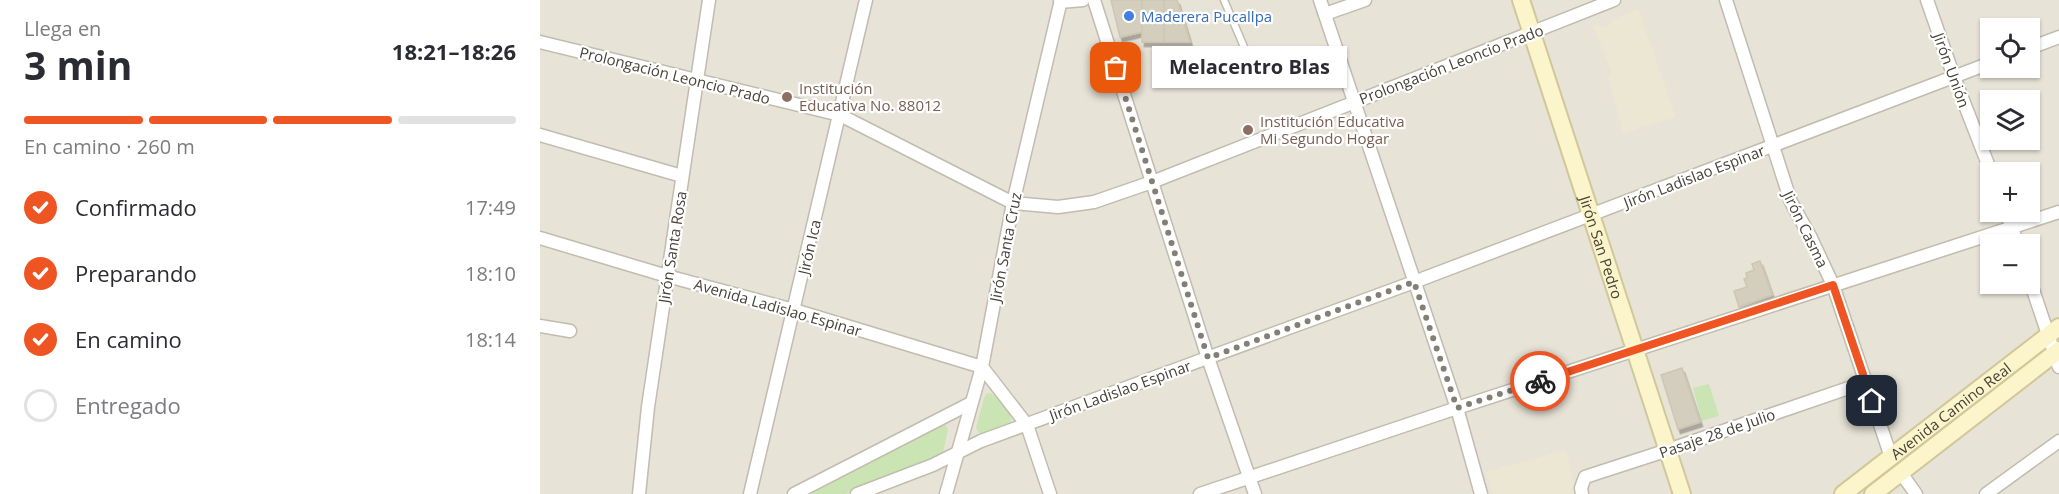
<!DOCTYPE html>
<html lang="es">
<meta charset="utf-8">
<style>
body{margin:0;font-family:"Open Sans",sans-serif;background:#f7f7f7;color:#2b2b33;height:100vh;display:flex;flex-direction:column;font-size:22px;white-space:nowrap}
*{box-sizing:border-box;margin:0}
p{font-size:20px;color:#7c7c81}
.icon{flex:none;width:33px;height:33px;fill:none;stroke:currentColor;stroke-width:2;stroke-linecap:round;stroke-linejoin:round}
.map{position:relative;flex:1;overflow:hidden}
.details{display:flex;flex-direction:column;background:#fff;width:540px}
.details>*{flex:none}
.tools{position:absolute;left:1440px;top:18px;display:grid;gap:12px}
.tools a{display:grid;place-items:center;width:60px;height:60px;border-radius:0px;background:#fff;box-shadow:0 2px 4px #0004;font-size:30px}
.pin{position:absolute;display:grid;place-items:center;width:51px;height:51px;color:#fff;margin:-26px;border-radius:12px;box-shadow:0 3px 9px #0006}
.courier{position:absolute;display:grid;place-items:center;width:60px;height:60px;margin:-30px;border:4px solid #ef5523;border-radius:50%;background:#fff;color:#222;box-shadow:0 2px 8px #0007}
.bubble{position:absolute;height:42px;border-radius:0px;background:#fff;box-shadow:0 2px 4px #0004;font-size:20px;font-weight:700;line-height:42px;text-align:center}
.head em{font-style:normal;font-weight:700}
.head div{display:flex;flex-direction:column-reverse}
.head{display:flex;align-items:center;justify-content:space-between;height:102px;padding:0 24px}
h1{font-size:39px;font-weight:700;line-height:45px}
.bar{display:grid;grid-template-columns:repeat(4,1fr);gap:9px 6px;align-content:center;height:72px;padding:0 24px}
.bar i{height:8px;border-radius:4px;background:#e1e1e2}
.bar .selected{background:#ef5523}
.bar p{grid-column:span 4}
ol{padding:0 24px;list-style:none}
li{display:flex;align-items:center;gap:18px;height:66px}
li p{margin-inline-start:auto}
li .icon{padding:6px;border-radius:50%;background:#ef5523;color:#fff;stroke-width:4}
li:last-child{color:#7c7c81}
li i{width:33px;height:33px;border:3px solid #e1e1e2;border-radius:50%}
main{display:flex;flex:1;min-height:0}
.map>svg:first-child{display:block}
</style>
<main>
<section class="details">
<div class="head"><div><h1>3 min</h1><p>Llega en</p></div><em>18:21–18:26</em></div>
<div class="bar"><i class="selected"></i><i class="selected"></i><i class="selected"></i><i></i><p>En camino · 260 m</p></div>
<ol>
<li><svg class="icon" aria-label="check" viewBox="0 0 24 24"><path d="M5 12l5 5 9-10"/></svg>Confirmado<p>17:49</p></li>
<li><svg class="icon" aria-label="check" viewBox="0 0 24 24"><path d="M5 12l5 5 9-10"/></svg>Preparando<p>18:10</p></li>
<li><svg class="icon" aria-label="check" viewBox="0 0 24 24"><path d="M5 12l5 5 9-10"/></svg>En camino<p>18:14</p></li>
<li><i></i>Entregado</li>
</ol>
</section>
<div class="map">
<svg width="1519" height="494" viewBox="0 0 1519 494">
<defs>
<filter id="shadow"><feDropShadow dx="2.5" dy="4.5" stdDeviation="0" flood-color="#0004"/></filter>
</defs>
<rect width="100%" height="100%" fill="#f3f1e8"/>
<path fill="#e7e3d7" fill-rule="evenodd" d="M0,0H1519V494H0ZM1450,28H1490V68H1450ZM1450,100H1490V140H1450ZM1450,172H1490V212H1450ZM1450,244H1490V284H1450Z"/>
<g fill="#ece7d3">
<polygon points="1098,9 1136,117 1083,133 1068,76 1072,74 1053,26 1058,24 1061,28 1069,26 1072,20"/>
<polygon points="1026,450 1037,494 953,494 946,472"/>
</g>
<g fill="#cae5b3">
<polygon points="1169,384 1179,416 1162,421 1153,388"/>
<path d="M450,393C460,398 476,412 470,423L443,434L439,433L436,428L444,398L446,394Z"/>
<polygon points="404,423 408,429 403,453 396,458 305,494 263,494"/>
</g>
<g fill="#d4cebe" stroke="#cfc6b2" stroke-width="1.5" filter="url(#shadow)">
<polygon points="571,0 602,0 602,32 580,37"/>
<rect x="602" y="0" width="22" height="42"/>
<polygon points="624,0 637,0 650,42 624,42"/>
<polygon points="1220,261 1232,295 1199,307 1194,291 1207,287 1204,279 1207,278 1206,273 1214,270 1212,264"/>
<polygon points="1142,368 1160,422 1138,429 1121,375"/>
</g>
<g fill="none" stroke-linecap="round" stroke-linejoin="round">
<defs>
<polyline id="lane" points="684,0 707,54"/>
<g id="street">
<polyline points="554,0 668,358 715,494"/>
<polyline points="780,0 917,408 941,494"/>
<polyline points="1186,0 1251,202 1271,238 1293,285 1351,457"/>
<polyline points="1387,0 1414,77 1451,172"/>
<polyline points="520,2 543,0"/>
<polyline points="785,14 825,0"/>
<polyline points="0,42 300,115 473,203 518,207 554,202 612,182 1074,0"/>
<polyline points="1490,48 1519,37"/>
<polyline points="0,135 142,176"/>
<polyline points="1466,212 1478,244"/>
<polyline points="0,238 127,276 254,310 442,367 487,425 510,494"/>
<polyline points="1490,281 1519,367"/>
<polyline points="0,326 30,331"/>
<polyline points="1361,473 1376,494"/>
<polyline points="99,494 108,407 169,0"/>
<polyline points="210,494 326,0"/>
<polyline points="254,494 431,403"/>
<polyline points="317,494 393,465 441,441 874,282 1450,63"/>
<polyline points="406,494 442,367 473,203 521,0"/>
<polyline points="660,494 917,408 1519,212"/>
<polyline points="1042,494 1041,488 1045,477 1128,450 1326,382"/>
<polyline points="1446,494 1519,441"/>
</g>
<g id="secondary">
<path id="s1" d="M981,0L1142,494"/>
<path id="s2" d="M1303,494L1519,327"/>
<polyline points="1333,494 1519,350"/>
</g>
</defs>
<use href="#lane" stroke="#c1bcae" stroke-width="9"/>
<use href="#street" stroke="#c1bcae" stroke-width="15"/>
<use href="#secondary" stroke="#d1c79a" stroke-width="20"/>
<use href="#lane" stroke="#fff" stroke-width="6"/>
<use href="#street" stroke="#fff" stroke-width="12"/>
<use href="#secondary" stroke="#fcf4ca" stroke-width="16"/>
</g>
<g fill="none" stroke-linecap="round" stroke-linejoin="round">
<polyline stroke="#837f75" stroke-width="6" stroke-dasharray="0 10.8" points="576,68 668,358 874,282 917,408 1000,381"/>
<polyline stroke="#ef5523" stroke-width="8" points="1000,381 1293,285 1332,401"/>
</g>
<circle fill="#3f7fe0" stroke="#fff" stroke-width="2" cx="589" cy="16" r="6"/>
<g fill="#8d6e63" stroke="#fff" stroke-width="2">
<circle cx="247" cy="97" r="6"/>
<circle cx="708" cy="130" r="6"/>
</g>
<g text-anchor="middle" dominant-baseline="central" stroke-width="4.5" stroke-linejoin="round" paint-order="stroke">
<g font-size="15" fill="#366cbe" stroke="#fff" text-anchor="start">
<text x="601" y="16">Maderera Pucallpa</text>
</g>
<g font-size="15" fill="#464237" stroke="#fff">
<text transform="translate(911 64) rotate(-21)">Prolongación Leoncio Prado</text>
<text transform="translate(1412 70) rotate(70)">Jirón Unión</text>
<text transform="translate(135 75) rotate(14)">Prolongación Leoncio Prado</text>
<text transform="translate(1154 176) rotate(-21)">Jirón Ladislao Espinar</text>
<text transform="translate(1266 229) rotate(64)">Jirón Casma</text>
<text transform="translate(132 247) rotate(-81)">Jirón Santa Rosa</text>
<text transform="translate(269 247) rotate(-77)">Jirón Ica</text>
<text transform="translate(465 247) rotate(-79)">Jirón Santa Cruz</text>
<text stroke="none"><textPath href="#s1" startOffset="260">Jirón San Pedro</textPath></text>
<text transform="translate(238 307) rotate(16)">Avenida Ladislao Espinar</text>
<text transform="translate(580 390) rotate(-20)">Jirón Ladislao Espinar</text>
<text stroke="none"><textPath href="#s2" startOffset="136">Avenida Camino Real</textPath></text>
<text transform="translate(1177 433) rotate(-19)">Pasaje 28 de Julio</text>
</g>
<g font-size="15" fill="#785e54" stroke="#fff" text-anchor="start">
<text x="259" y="88">Institución<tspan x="259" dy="17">Educativa No. 88012</tspan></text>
<text x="720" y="121">Institución Educativa<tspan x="720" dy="17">Mi Segundo Hogar</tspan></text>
</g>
</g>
</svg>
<div class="tools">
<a><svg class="icon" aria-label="locate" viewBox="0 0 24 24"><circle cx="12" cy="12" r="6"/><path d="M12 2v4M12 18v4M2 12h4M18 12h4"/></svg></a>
<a><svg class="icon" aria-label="layers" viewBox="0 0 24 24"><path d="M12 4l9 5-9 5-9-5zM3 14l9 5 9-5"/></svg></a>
<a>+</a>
<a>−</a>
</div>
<div class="pin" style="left:576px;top:68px;background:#ea580c"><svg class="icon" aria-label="bag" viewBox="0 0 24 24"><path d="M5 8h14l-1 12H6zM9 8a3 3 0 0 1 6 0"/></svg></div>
<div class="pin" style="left:1332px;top:401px;background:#1f2937"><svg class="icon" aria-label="home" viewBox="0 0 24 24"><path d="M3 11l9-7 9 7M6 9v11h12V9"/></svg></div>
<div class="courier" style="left:1000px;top:381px"><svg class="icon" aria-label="bike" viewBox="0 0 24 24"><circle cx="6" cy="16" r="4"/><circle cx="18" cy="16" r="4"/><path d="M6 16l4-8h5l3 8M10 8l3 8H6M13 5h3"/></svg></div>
<div class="bubble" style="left:612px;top:46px;width:195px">Melacentro Blas</div>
</div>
</main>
